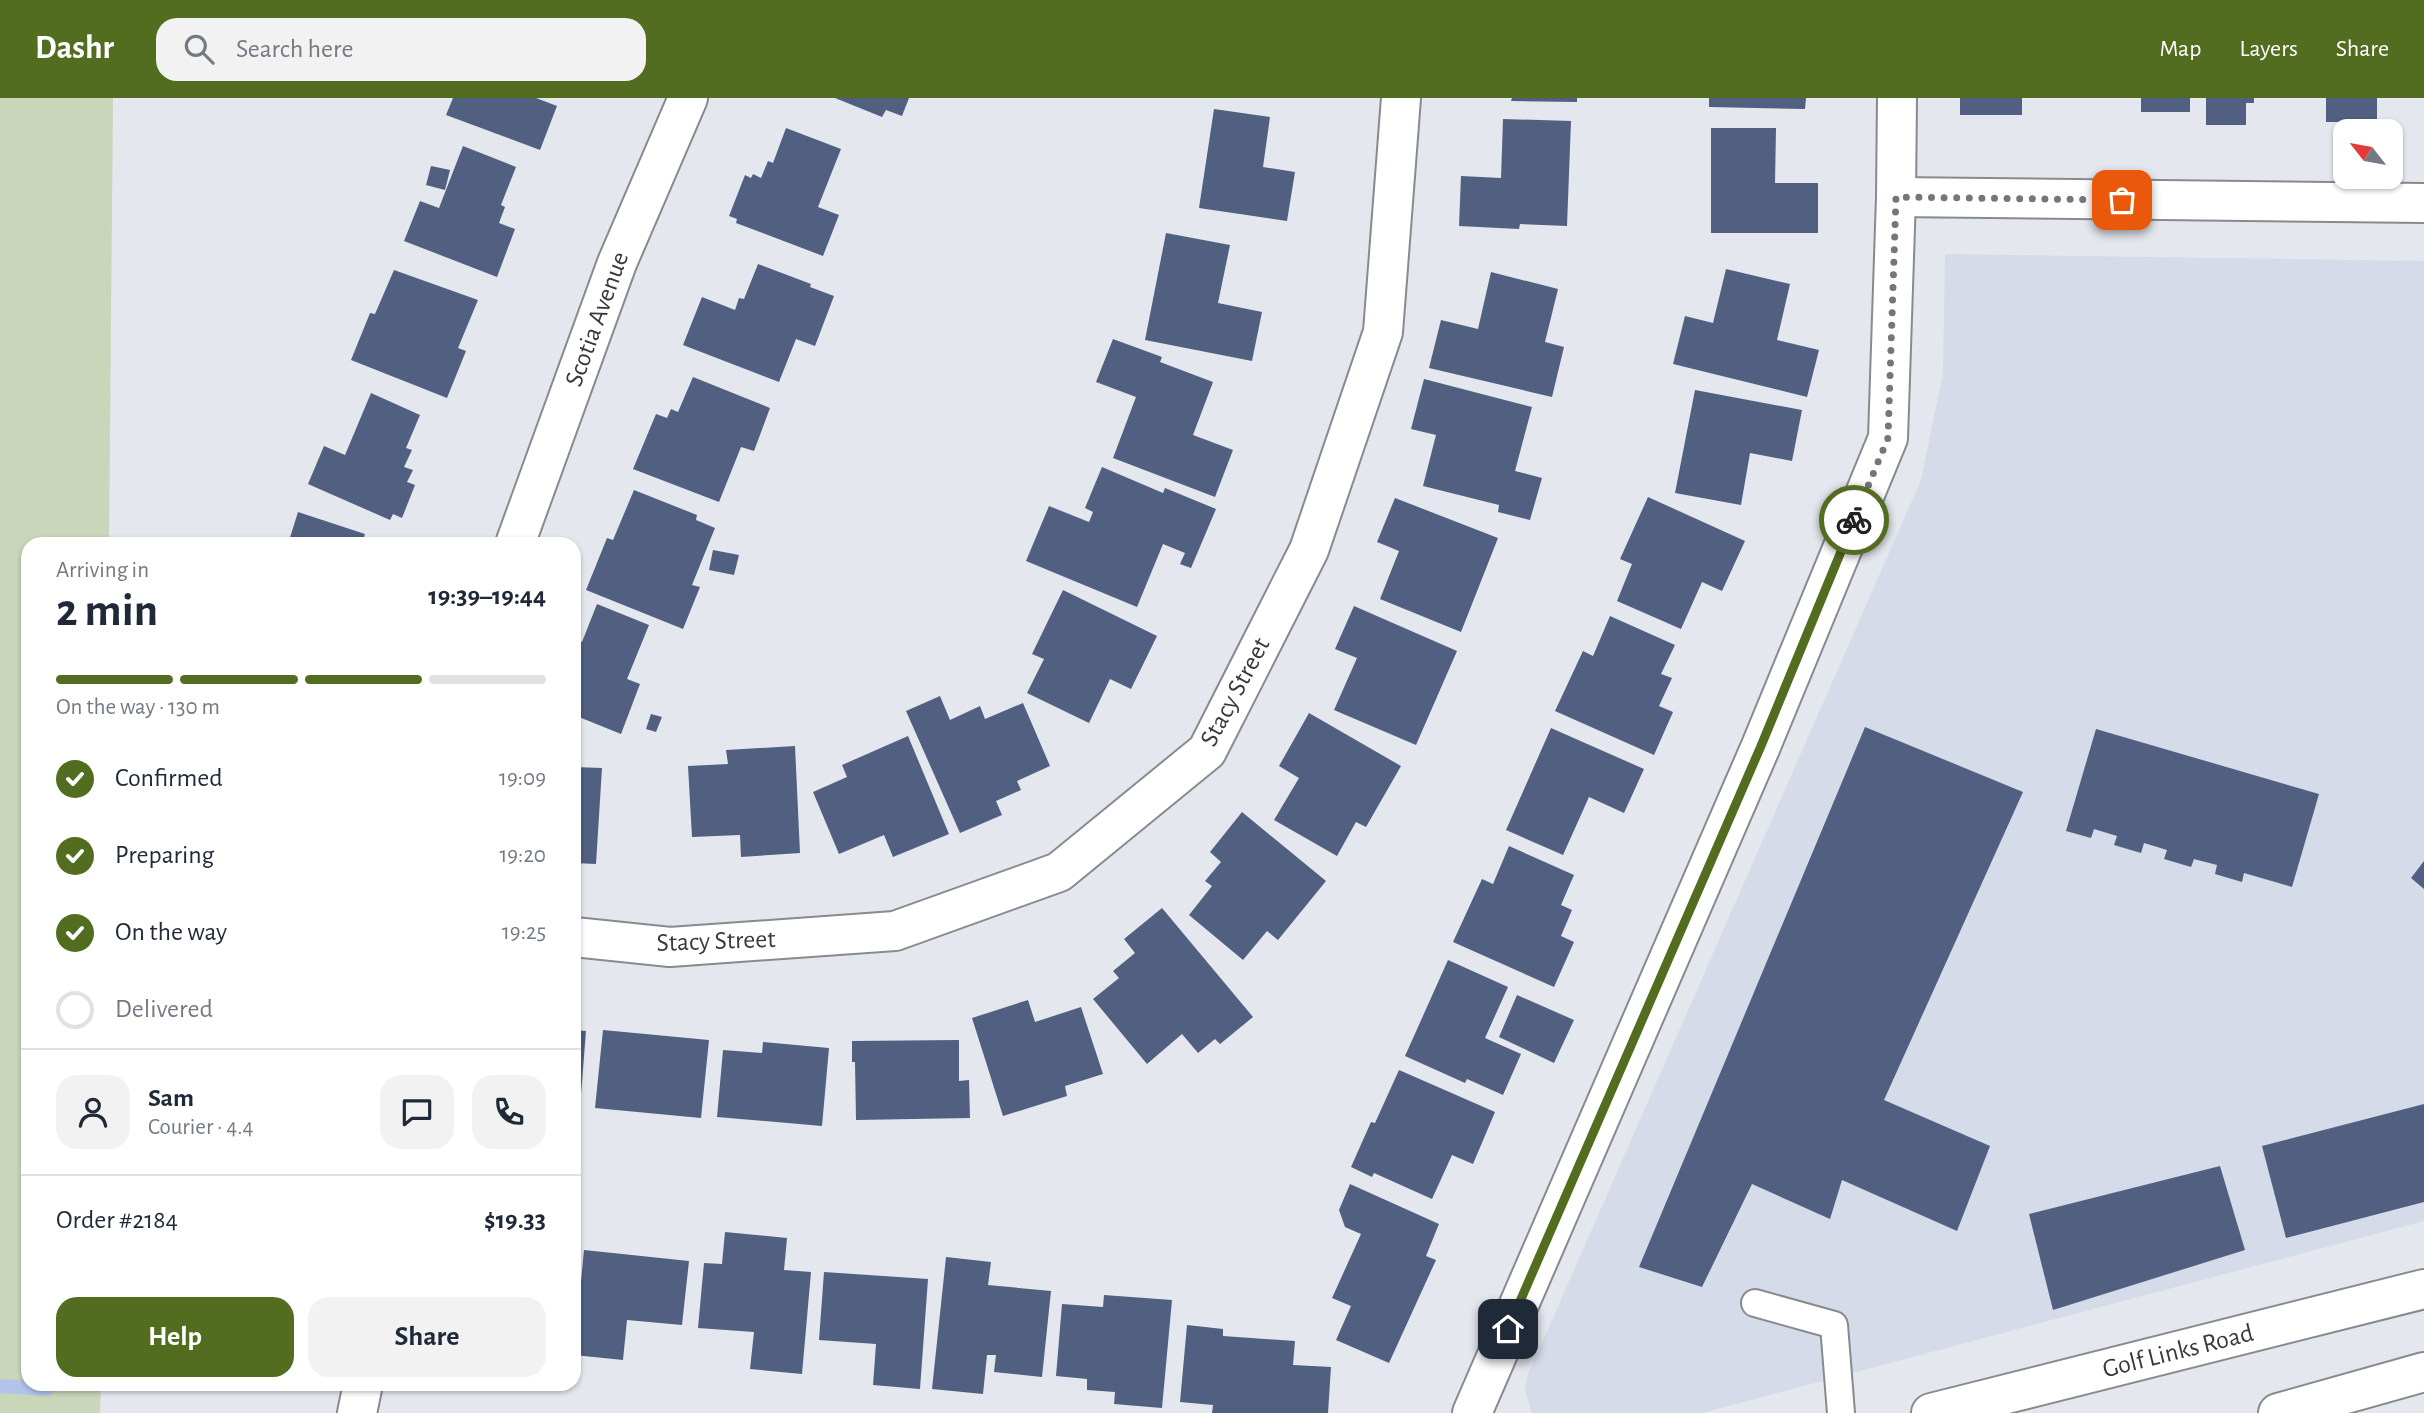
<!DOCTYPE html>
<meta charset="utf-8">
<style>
body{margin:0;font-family:"Alegreya Sans",sans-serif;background:#f2f2f3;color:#1f2937;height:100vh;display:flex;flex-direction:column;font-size:26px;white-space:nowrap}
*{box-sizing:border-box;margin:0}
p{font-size:23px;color:#747a83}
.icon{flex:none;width:38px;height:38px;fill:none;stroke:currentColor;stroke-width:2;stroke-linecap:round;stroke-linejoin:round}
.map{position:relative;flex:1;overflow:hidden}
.side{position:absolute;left:21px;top:439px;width:560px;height:854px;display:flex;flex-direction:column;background:#fff;border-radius:21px;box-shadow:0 2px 5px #0004}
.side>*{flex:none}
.needle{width:46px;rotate:301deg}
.fabs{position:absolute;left:2333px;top:21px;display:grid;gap:14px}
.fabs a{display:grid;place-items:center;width:70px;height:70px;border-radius:14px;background:#fff;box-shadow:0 2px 5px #0004;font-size:35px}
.pin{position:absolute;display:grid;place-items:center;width:60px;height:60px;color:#fff;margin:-30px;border-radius:14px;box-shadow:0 4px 10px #0006}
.courier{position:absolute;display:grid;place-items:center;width:70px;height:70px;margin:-35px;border:5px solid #526d20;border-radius:50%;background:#fff;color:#222;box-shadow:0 2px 9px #0007}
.headline em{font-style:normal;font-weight:700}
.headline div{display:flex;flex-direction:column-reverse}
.headline{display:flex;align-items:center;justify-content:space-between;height:119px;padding:0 35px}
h1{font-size:46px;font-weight:700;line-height:52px}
.bar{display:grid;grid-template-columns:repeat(4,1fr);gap:10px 7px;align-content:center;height:84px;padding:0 35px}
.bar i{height:9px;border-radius:5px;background:#e0e1e3}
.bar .on{background:#526d20}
.bar p{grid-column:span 4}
.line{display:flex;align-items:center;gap:18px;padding:0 35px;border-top:2px solid #e0e1e3}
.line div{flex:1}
.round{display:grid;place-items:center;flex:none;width:74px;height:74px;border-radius:21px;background:#f2f2f3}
ol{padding:0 35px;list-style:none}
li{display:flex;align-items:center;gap:21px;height:77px}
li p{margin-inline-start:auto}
li .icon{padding:7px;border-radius:50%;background:#526d20;color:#fff;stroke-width:4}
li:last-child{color:#747a83}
li i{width:38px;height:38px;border:4px solid #e0e1e3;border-radius:50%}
.primary-button{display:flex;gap:14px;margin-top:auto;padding:14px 35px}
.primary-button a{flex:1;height:80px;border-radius:21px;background:#526d20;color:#fff;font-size:28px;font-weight:700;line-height:80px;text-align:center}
.primary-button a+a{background:#f2f2f3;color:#1f2937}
header{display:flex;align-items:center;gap:42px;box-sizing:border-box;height:98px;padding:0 35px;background:#526d20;color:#fff}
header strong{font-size:33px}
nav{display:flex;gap:38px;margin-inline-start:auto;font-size:24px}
.search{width:490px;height:63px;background:#f2f2f3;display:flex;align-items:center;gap:18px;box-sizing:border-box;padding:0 24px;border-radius:21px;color:#747a83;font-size:26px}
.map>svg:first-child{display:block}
</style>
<header>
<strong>Dashr</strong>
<div class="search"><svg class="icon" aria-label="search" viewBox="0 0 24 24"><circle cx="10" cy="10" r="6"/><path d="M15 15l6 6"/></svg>Search here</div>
<nav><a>Map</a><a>Layers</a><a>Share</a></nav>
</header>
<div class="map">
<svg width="2424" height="1315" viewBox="0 0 2424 1315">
<rect width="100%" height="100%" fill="#e4e7ed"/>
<polygon fill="#d5dbe8" points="1945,156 2424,163 2424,1123 1702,1315 1532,1315 1525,1293 1527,1279 1921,382 1943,275"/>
<polygon fill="#c9d6b9" points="0,0 113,0 109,446 28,446 28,1286 101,1286 100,1315 0,1315"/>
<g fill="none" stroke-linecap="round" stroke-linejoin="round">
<polyline stroke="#b3c4ea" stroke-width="14" points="0,1288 47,1291"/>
</g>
<g fill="#516081">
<polygon points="453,0 536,0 557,8 540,52 446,17"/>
<polygon points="835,0 909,0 902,18 886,12 882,19"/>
<polygon points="1512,0 1577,0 1577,4 1511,3"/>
<polygon points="1709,0 1806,0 1805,11 1709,9"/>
<rect x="1960" y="0" width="62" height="17"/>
<rect x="2141" y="0" width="49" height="14"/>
<polygon points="2206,0 2254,0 2254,5 2246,5 2246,27 2206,27"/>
<rect x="2326" y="0" width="51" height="24"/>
<polygon points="1214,11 1270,19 1263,69 1295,74 1287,123 1199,110"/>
<polygon points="1503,21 1571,23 1567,128 1520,126 1519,131 1459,128 1461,78 1501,80"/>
<polygon points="786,30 841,51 818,109 839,117 823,158 736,125 737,121 729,118 745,77 751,80 753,76 761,80 768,63 773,65"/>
<polygon points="1711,30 1776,30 1775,85 1818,85 1818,135 1711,135"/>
<polygon points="463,48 516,69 501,107 505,109 499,125 515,131 497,179 404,143 420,103 439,110"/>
<polygon points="431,68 450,72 445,92 426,87"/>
<polygon points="1166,135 1230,147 1218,205 1262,214 1252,263 1145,242"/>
<polygon points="758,166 811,186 810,189 834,198 815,248 796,241 779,284 683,247 702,199 735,212 739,200 744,201"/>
<polygon points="1726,171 1790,186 1777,242 1819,252 1807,299 1673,266 1685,218 1713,225"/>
<polygon points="394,172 478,202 458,250 466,253 447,300 351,262 370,215 375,216"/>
<polygon points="1491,174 1558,191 1545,244 1564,249 1552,299 1429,270 1441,222 1478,231"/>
<polygon points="1113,241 1162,259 1160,264 1213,284 1193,337 1233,352 1215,399 1113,360 1136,299 1096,284"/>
<polygon points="693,279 770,310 754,353 741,349 719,404 633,371 656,316 667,320 671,311 678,314"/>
<polygon points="1424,281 1532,309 1515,373 1542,380 1530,422 1498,414 1499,407 1423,388 1436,337 1411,331"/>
<polygon points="1695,292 1802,312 1792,363 1750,355 1741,407 1675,395"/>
<polygon points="371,295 420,317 406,350 412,352 404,369 413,372 407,384 415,387 402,420 393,416 390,422 308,386 324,348 345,357"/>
<polygon points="1102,369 1163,395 1165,390 1216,411 1191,470 1180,466 1185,455 1163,446 1137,509 1026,463 1049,408 1089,424 1093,414 1085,410"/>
<polygon points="634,392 697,417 696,422 715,430 692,487 700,489 683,531 586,492 607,440 613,442"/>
<polygon points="1648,399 1745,443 1722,493 1702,484 1681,531 1617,503 1632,466 1620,461"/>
<polygon points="1395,400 1498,440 1461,534 1380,501 1399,453 1377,444"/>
<polygon points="298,414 365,436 362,446 288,446"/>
<polygon points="713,452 739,457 734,477 709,472"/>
<polygon points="1063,492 1157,538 1131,591 1110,581 1089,625 1027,595 1044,561 1032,556"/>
<polygon points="597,506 649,527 627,581 640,586 621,636 574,617 574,541 582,544"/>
<polygon points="1354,508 1457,553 1416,647 1334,612 1357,560 1335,551"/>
<polygon points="1610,518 1675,547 1661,576 1672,580 1659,608 1673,614 1654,657 1555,613 1583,553 1593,558"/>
<polygon points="940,598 950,622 980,608 985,621 1023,605 1050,668 1017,683 1021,692 996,703 1002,717 960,735 906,613"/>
<polygon points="1309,615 1401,668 1366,729 1356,724 1337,758 1274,722 1299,680 1279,668"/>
<polygon points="651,616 662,619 656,634 646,631"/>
<polygon points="1865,629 2023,694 1884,1002 1990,1048 1957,1133 1842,1082 1830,1121 1752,1086 1702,1189 1639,1169"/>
<polygon points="1551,630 1644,671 1624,715 1589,699 1563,757 1506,732"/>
<polygon points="2096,631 2319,696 2292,789 2244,775 2242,784 2215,776 2217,767 2194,761 2191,769 2164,761 2167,752 2144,745 2141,755 2114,747 2117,738 2094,731 2091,740 2066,733"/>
<polygon points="908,638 949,736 893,759 884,737 839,756 813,694 847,679 842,667"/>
<polygon points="795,648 800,755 741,759 740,737 692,739 688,668 728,666 726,652"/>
<polygon points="574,669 602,670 596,766 574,765"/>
<polygon points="1242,714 1326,783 1278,842 1267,833 1243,862 1189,817 1212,788 1205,783 1221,764 1210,754"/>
<polygon points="1509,748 1574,777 1561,807 1572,812 1561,838 1574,844 1554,889 1453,844 1482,781 1493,786"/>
<polygon points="2424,763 2424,791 2411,780"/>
<polygon points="1162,810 1253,919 1220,946 1215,941 1198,955 1182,936 1147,966 1093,901 1119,880 1113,873 1135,855 1124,841"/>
<polygon points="1448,862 1508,889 1485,940 1521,956 1503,997 1467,981 1465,985 1405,958"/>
<polygon points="1517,897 1574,922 1554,965 1499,939"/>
<polygon points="1028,902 1035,924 1081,909 1103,976 1065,988 1067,998 1003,1018 972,920"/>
<polygon points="574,932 586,933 580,1009 574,1008"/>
<polygon points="603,932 709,942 701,1020 595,1010"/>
<polygon points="959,942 959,983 969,982 970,1020 856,1022 855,964 852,964 852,943"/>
<polygon points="763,944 829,950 822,1028 717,1019 723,952 762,955"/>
<polygon points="1399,972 1495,1014 1473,1066 1452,1057 1432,1101 1374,1075 1372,1079 1351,1069 1371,1024 1375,1025"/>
<polygon points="2424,1006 2424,1104 2286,1140 2262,1048"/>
<polygon points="2220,1068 2245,1152 2053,1212 2029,1116"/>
<polygon points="1350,1086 1439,1126 1426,1158 1436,1162 1389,1265 1336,1242 1351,1208 1332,1200 1361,1136 1345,1129 1339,1112"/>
<polygon points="725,1134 787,1140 784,1172 811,1174 802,1276 750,1271 754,1234 698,1230 704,1165 722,1166"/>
<polygon points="584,1152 689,1163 682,1227 627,1222 623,1262 574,1257"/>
<polygon points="946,1159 991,1164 988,1187 1051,1193 1042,1279 994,1274 996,1257 987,1257 983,1296 932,1291"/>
<polygon points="824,1174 928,1181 920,1291 873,1287 876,1246 819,1242"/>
<polygon points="1104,1197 1172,1202 1162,1310 1114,1306 1115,1294 1087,1292 1087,1281 1056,1278 1062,1206 1103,1209"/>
<polygon points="1187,1227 1223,1231 1223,1238 1295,1243 1293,1267 1331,1269 1328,1315 1212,1315 1213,1307 1180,1304"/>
</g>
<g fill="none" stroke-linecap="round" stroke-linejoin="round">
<defs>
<polyline id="lane" points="1755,1205 1834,1227 1841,1315"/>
<g id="street">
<polyline points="1896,99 2424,105"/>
<polyline points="515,446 617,165 688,0"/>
<polyline points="574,839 670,849 895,833 1059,774 1207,653 1309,452 1383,234 1401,0"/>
<polyline points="357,1315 363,1286"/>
<polyline points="1472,1315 1761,648 1888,340 1896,99 1897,0"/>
</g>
<g id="secondary">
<polyline points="1931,1315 2424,1191"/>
<polyline points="2278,1315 2424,1274"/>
</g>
</defs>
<use href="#lane" stroke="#878a8f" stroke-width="30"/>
<use href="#street" stroke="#878a8f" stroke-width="42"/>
<use href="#secondary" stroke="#878a8f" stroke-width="42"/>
<use href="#lane" stroke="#fff" stroke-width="26"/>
<use href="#street" stroke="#fff" stroke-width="38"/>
<use href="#secondary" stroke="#fff" stroke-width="38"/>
</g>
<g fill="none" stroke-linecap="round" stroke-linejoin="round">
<polyline stroke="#747679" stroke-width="7" stroke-dasharray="0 12.6" points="1854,422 1888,340 1896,99 2122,102"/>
<polyline stroke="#526d20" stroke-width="9" points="1508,1231 1761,648 1854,422"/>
</g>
<g text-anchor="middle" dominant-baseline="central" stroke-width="7" stroke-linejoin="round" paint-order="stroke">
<g font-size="26" fill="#38393b" stroke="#fff">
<text transform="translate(597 221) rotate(-70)">Scotia Avenue</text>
<text transform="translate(1235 594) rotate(-62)">Stacy Street</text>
<text transform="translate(716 843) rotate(-2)">Stacy Street</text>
<text transform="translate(2178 1253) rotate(-14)">Golf Links Road</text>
</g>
</g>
</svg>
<div class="fabs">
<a><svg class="needle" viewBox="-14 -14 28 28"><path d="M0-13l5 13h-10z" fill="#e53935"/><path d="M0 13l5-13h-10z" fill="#747a83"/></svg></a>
</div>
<div class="pin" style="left:2122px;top:102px;background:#ea580c"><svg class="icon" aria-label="bag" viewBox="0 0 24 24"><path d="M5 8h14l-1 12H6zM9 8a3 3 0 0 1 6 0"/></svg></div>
<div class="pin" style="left:1508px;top:1231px;background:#1f2937"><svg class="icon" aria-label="home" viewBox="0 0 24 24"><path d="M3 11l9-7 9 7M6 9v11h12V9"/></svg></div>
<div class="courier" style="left:1854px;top:422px"><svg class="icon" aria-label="bike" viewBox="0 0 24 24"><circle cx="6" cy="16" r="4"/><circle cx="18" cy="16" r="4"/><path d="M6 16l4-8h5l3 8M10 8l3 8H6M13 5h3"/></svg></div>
<section class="side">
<div class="headline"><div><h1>2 min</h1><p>Arriving in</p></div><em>19:39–19:44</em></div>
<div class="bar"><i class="on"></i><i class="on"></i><i class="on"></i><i></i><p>On the way · 130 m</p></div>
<ol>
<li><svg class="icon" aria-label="check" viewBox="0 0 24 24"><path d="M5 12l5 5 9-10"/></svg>Confirmed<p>19:09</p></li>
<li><svg class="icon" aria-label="check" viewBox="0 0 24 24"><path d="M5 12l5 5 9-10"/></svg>Preparing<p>19:20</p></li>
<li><svg class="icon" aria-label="check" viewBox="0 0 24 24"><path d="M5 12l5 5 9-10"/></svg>On the way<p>19:25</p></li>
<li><i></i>Delivered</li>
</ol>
<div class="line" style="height:126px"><a class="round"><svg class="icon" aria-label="person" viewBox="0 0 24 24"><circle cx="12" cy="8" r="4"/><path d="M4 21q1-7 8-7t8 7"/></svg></a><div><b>Sam</b><p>Courier · 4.4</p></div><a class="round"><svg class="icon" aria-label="chat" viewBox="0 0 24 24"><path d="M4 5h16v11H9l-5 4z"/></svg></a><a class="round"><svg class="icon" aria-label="phone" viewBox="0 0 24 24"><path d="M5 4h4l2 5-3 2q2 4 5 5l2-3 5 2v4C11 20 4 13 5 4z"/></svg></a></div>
<div class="line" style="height:91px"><div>Order #2184</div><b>$19.33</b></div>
<div class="primary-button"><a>Help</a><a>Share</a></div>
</section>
</div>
